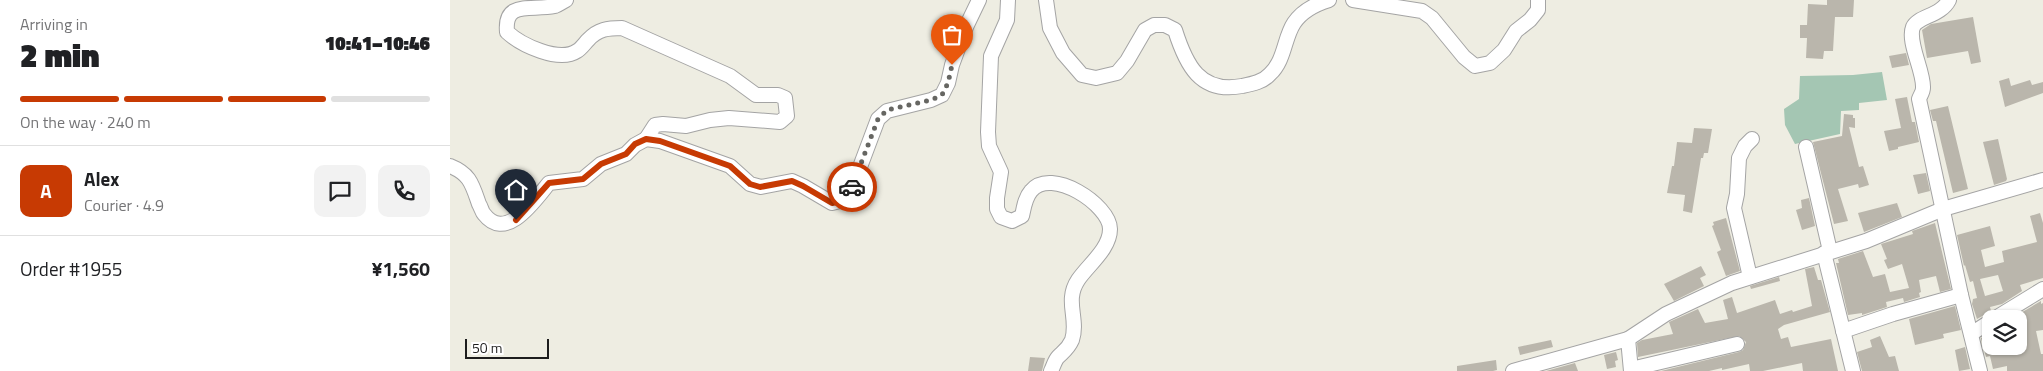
<!DOCTYPE html>
<meta charset="utf-8">
<style>
body{margin:0;font-family:"Titillium Web",sans-serif;background:#f2f2f2;color:#202124;height:100vh;display:flex;flex-direction:column;font-size:19px;white-space:nowrap}
*{box-sizing:border-box;margin:0}
p{font-size:16px;color:#757577}
.icon{flex:none;width:28px;height:28px;fill:none;stroke:currentColor;stroke-width:2;stroke-linecap:round;stroke-linejoin:round}
.map{position:relative;flex:1;overflow:hidden}
.side{display:flex;flex-direction:column;background:#fff;width:450px}
.side>*{flex:none}
.tools{position:absolute;left:1532px;top:310px;display:grid;gap:10px}
.tools a{display:grid;place-items:center;width:45px;height:45px;border-radius:10px;background:#fff;box-shadow:0 1px 4px #0004;font-size:25px}
.scale{position:absolute;left:15px;bottom:12px;width:84px;box-sizing:border-box;padding-left:5px;border:2px solid #1d1d1d;border-top:0;font-size:14px;line-height:18px;white-space:nowrap;color:#1d1d1d;-webkit-text-stroke:4px #fff;paint-order:stroke}
.pin{position:absolute;display:grid;place-items:center;width:42px;height:42px;color:#fff;margin:-51px -21px;border-radius:50% 50% 50% 0;rotate:-45deg;box-shadow:0 0 5px #0007}
.pin .icon{rotate:45deg}
.courier{position:absolute;display:grid;place-items:center;width:50px;height:50px;margin:-25px;border:4px solid #c73a03;border-radius:50%;background:#fff;color:#222;box-shadow:0 1px 6px #0007}
.headline em{font-style:normal;font-weight:800}
.headline div{display:flex;flex-direction:column-reverse}
.headline{display:flex;align-items:center;justify-content:space-between;height:85px;padding:0 20px}
h1{font-size:32px;font-weight:800;line-height:38px}
.bar{display:grid;grid-template-columns:repeat(4,1fr);gap:8px 5px;align-content:center;height:60px;padding:0 20px}
.bar i{height:6px;border-radius:4px;background:#e0e0e0}
.bar .on{background:#c73a03}
.bar p{grid-column:span 4}
.line{display:flex;align-items:center;gap:12px;padding:0 20px;border-top:1px solid #e0e0e0}
.line div{flex:1}
.round{display:grid;place-items:center;flex:none;width:52px;height:52px;border-radius:10px;background:#f2f2f2}
main{display:flex;flex:1;min-height:0}
.map>svg:first-child{display:block}
</style>
<main>
<section class="side">
<div class="headline"><div><h1>2 min</h1><p>Arriving in</p></div><em>10:41–10:46</em></div>
<div class="bar"><i class="on"></i><i class="on"></i><i class="on"></i><i></i><p>On the way · 240 m</p></div>
<div class="line" style="height:90px"><b class="round" style="background:#c73a03;color:#fff">A</b><div><b>Alex</b><p>Courier · 4.9</p></div><a class="round"><svg class="icon" aria-label="chat" viewBox="0 0 24 24"><path d="M4 5h16v11H9l-5 4z"/></svg></a><a class="round"><svg class="icon" aria-label="phone" viewBox="0 0 24 24"><path d="M5 4h4l2 5-3 2q2 4 5 5l2-3 5 2v4C11 20 4 13 5 4z"/></svg></a></div>
<div class="line" style="height:65px"><div>Order #1955</div><b>¥1,560</b></div>
</section>
<div class="map">
<svg width="1593" height="371" viewBox="0 0 1593 371">
<rect width="100%" height="100%" fill="#eeede2"/>
<polygon fill="#a4c6b3" points="1432,72 1437,100 1409,103 1409,110 1391,111 1390,134 1345,144 1335,125 1334,109 1349,99 1350,76 1403,75"/>
<g fill="#bab6ac" fill-rule="evenodd">
<polygon points="1377,0 1404,0 1403,17 1385,17 1383,51 1374,51 1373,59 1356,58 1357,38 1350,38 1350,25 1357,25 1358,4 1377,5"/>
<polygon points="1523,17 1531,62 1521,64 1518,51 1477,58 1472,30 1481,24"/>
<polygon points="1456,53 1459,65 1442,68 1439,56"/>
<polygon points="1559,78 1561,86 1580,80 1582,85 1593,82 1593,93 1555,107 1549,81"/>
<polygon points="1457,97 1462,122 1465,122 1469,142 1448,147 1448,149 1439,151 1434,131 1451,128 1445,99"/>
<polygon points="1498,106 1518,189 1503,193 1486,121 1483,121 1480,110"/>
<polygon points="1394,114 1403,115 1403,118 1405,118 1405,128 1399,127 1409,167 1413,166 1419,185 1409,188 1408,184 1388,189 1398,221 1384,224 1363,142 1392,136"/>
<polygon points="1244,128 1262,129 1258,153 1254,153 1253,158 1251,158 1242,213 1233,211 1235,195 1217,193 1222,166 1224,166 1227,142 1242,143"/>
<polygon points="1548,139 1557,179 1556,181 1544,185 1533,142"/>
<polygon points="1476,173 1480,191 1468,194 1463,175"/>
<polygon points="1359,198 1365,226 1352,230 1346,210 1352,208 1351,200"/>
<polygon points="1447,203 1452,217 1414,232 1408,213"/>
<path d="M1590,213L1593,223V278L1570,285L1572,291L1552,304L1540,307L1541,311L1527,319L1522,304L1523,299L1527,298L1523,281L1520,282L1515,265L1514,266L1507,235L1540,226L1545,246L1531,250L1535,267L1554,262L1552,251L1587,242L1580,216ZM1548,275L1553,291L1535,296L1530,279Z"/>
<polygon points="1276,218 1290,271 1276,276 1267,252 1271,250 1262,226 1264,225 1263,222"/>
<polygon points="1485,223 1501,289 1490,292 1486,276 1469,280 1471,292 1469,293 1470,297 1454,302 1453,298 1436,302 1437,307 1412,315 1412,313 1398,315 1386,263 1389,263 1388,259 1413,251 1423,277 1435,274 1440,292 1459,288 1452,264 1438,269 1434,260 1437,259 1431,244 1463,234 1462,231"/>
<polygon points="1251,266 1256,275 1250,278 1254,286 1224,301 1214,284"/>
<polygon points="1364,267 1368,280 1371,280 1380,312 1334,325 1328,329 1331,339 1338,337 1341,347 1381,339 1388,371 1353,371 1352,363 1313,371 1300,371 1299,364 1272,370 1272,368 1259,371 1211,371 1289,352 1293,350 1296,342 1289,336 1188,357 1187,343 1192,340 1223,334 1219,322 1248,309 1255,323 1278,319 1273,300 1282,297 1287,313 1325,300 1330,314 1342,310 1343,312 1362,306 1355,269"/>
<polygon points="1329,277 1330,281 1301,289 1300,286"/>
<polygon points="1591,301 1591,304 1593,303 1593,330 1586,331 1591,354 1593,354 1593,371 1557,371 1557,366 1543,369 1540,356 1536,357 1531,338 1541,335 1541,346 1569,346 1569,314"/>
<polygon points="1505,306 1511,330 1493,334 1494,338 1465,345 1459,319"/>
<polygon points="1430,336 1439,357 1445,356 1449,371 1412,371 1407,352 1422,347 1420,340"/>
<polygon points="1101,340 1103,347 1070,355 1068,347"/>
<polygon points="1515,347 1520,369 1509,371 1505,350"/>
<polygon points="1166,352 1168,360 1165,361 1166,367 1157,369 1154,355"/>
<polygon points="580,357 595,358 592,371 578,371"/>
<polygon points="1046,360 1047,370 1043,371 1007,371 1007,366"/>
<polygon points="1125,363 1128,371 1096,371"/>
</g>
<g fill="none" stroke-linecap="round" stroke-linejoin="round">
<defs>
<g id="minor">
<path d="M116,0C112,2 108,5 105,6C80,11 54,0 57,32C71,45 109,63 127,51C131,49 135,43 138,40C148,29 158,28 172,28L280,76L306,95H328L335,98L337,116L330,122L279,118L260,120L236,126L213,124L205,125L196,139"/>
<path d="M558,0L557,20L541,56L538,132L539,146L551,172L547,198V209L551,217L562,221L572,216C574,207 575,198 581,191C601,166 660,205 660,229C660,249 638,265 628,280C614,301 629,319 622,340C618,349 614,351 608,357C605,360 603,367 601,371"/>
<path d="M596,0L600,28L613,53L632,75L646,78L667,73L677,61L695,30L704,25H715L725,30C736,65 750,94 792,86C802,84 813,82 820,74C835,60 834,38 844,23C852,11 866,4 879,0"/>
<polyline points="903,0 972,11 982,18 1014,57 1025,66 1040,63 1054,50 1066,31 1080,20 1088,10 1088,0"/>
<path d="M1499,0C1491,16 1468,16 1463,27C1457,42 1474,71 1473,88C1473,92 1470,96 1469,99L1511,295L1530,371"/>
<polyline points="1356,147 1380,251"/>
<path d="M0,166C20,174 22,184 29,204C31,207 32,212 34,214C56,243 85,200 99,183L133,179L151,164L176,154L185,145L196,139L210,141L280,166L300,184L311,187L342,181L353,186L382,203L398,199L428,119L437,111L481,100L492,95L498,83L502,65L516,27L529,0"/>
<polyline points="1374,253 1403,371"/>
<polyline points="1300,277 1284,208 1287,194 1289,158 1295,146 1302,139"/>
<polyline points="1544,319 1593,289"/>
<polyline points="1393,331 1443,314 1511,295"/>
<polyline points="1521,334 1541,321"/>
<polyline points="1178,339 1181,371"/>
<polyline points="1181,369 1287,344"/>
<polyline points="1063,371 1178,339 1216,314 1282,283 1416,241 1493,209 1593,180"/>
</g>
</defs>
<use href="#minor" stroke="#a4a4a4" stroke-width="16"/>
<use href="#minor" stroke="#fff" stroke-width="14"/>
</g>
<g fill="none" stroke-linecap="round" stroke-linejoin="round">
<polyline stroke="#666662" stroke-width="5" stroke-dasharray="0 9" points="402,187 428,119 437,110 481,100 492,95 498,83 502,65"/>
<polyline stroke="#c73a03" stroke-width="6" points="66,220 99,183 133,179 151,164 176,154 185,144 196,139 210,141 280,166 300,184 310,187 342,181 353,186 382,203 398,199 402,187"/>
</g>
</svg>
<div class="tools">
<a><svg class="icon" aria-label="layers" viewBox="0 0 24 24"><path d="M12 4l9 5-9 5-9-5zM3 14l9 5 9-5"/></svg></a>
</div>
<div class="scale">50 m</div>
<div class="pin" style="left:502px;top:65px;background:#ea580c"><svg class="icon" aria-label="bag" viewBox="0 0 24 24"><path d="M5 8h14l-1 12H6zM9 8a3 3 0 0 1 6 0"/></svg></div>
<div class="pin" style="left:66px;top:220px;background:#1f2937"><svg class="icon" aria-label="home" viewBox="0 0 24 24"><path d="M3 11l9-7 9 7M6 9v11h12V9"/></svg></div>
<div class="courier" style="left:402px;top:187px"><svg class="icon" aria-label="car" viewBox="0 0 24 24"><path d="M5 17H2v-5l4-1 3-4h7l3 4 3 1v5h-3M9 17h6M6 11h13"/><circle cx="7" cy="17" r="2"/><circle cx="17" cy="17" r="2"/></svg></div>
</div>
</main>
